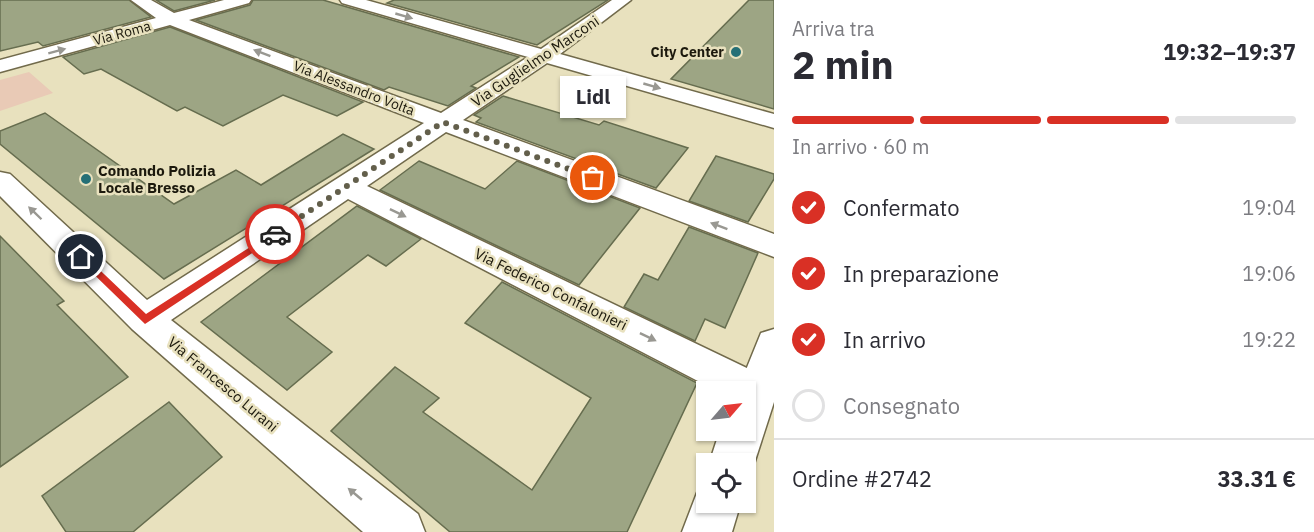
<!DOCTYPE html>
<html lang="it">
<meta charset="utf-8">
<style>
body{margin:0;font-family:"IBM Plex Sans",sans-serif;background:#f7f7f7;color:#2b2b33;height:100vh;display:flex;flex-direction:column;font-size:22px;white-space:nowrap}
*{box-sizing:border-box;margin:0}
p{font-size:20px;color:#7c7c81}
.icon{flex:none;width:33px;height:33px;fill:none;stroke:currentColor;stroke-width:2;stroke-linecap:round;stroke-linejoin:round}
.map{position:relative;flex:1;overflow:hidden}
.sheet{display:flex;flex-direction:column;background:#fff;width:540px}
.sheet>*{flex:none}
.needle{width:39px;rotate:62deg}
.buttons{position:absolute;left:696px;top:381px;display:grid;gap:12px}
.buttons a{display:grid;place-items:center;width:60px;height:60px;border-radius:0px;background:#fff;box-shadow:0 2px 4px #0004;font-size:30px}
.pin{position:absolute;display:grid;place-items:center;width:51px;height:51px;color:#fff;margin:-26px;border:3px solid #fff;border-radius:50%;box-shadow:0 2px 6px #0007}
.courier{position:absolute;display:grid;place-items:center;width:60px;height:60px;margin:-30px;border:4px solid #d93025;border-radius:50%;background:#fff;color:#222;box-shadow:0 2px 8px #0007}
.bubble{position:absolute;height:42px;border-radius:0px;background:#fff;box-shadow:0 2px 4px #0004;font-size:20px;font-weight:700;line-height:42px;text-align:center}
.overview em{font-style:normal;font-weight:700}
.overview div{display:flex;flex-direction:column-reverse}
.overview{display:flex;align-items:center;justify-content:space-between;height:102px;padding:0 18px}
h1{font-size:39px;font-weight:700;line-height:45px}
.bar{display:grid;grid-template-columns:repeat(4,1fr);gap:9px 6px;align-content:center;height:72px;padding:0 18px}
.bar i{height:8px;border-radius:4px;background:#e1e1e2}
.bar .active{background:#d93025}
.bar p{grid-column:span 4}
.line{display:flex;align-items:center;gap:15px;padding:0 18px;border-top:2px solid #e1e1e2}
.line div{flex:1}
ol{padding:0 18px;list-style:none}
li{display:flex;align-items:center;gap:18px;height:66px}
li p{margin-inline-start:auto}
li .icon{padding:6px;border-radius:50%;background:#d93025;color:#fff;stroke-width:4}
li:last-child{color:#7c7c81}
li i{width:33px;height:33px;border:3px solid #e1e1e2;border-radius:50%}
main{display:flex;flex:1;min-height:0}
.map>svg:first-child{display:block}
</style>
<main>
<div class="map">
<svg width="774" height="532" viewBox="0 0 774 532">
<rect width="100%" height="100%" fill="#e8e1be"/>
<polygon fill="#e9cab6" points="29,72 53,93 0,111 0,80"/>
<g fill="#9da584" stroke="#666d4f" stroke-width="1.5">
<polygon points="0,0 129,0 151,17 43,46 38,42 0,51"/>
<polygon points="156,0 215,0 174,11"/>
<polygon points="253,0 323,0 519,57 471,86 476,88 448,106 389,87 384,90 196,20 250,5"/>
<polygon points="394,0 608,0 537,45 387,3"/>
<polygon points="749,0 774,0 774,109 671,79"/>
<polygon points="170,27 363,102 337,116 283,95 223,126 185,107 177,111 101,69 84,74 63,57"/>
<polygon points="503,96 599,125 604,121 688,148 656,188 476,122 481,118 474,115"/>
<polygon points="45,113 174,204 236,170 261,185 343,134 374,149 164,279 0,144 0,131"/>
<polygon points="716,156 774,174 774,179 748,222 689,201"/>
<polygon points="419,161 485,189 517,161 640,208 579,285 380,190"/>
<polygon points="357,206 421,239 386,266 368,255 287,317 332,352 287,390 201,322"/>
<polygon points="689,227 758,253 725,328 705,319 695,341 624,307 644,274 658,280"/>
<polygon points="0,236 64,301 57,305 128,377 0,467"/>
<polygon points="502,282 697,383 627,532 450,532 331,431 395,367 439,398 423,412 532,490 591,398 465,323"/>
<polygon points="169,402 222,457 133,532 66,532 42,496"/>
</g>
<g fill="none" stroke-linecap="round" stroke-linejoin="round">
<defs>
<polygon id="minor" points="131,0 151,0 174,13 224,0 251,0 249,3 189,20 441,113 528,57 342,3 340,0 366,0 541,49 612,0 631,0 560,54 774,114 774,128 547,63 463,120 774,234 774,257 446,132 367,186 770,379 774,386 770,403 756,408 746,405 746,392 719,392 348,199 171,320 418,514 425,532 363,532 132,329 0,196 0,172 10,174 147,300 424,123 170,25 0,72 0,60 156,18"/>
<g id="secondary">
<polygon points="774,329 774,402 754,464 746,480 746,464 709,464 720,430 746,430 746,392 737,392 761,333"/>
<polygon points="706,483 706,502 741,502 732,532 682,532 700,485"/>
</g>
</defs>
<use href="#minor" stroke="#716a4b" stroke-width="3"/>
<use href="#secondary" stroke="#716a4b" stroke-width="3"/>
<use href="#minor" fill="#fff" fill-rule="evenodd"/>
<use href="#secondary" fill="#fff" fill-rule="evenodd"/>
</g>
<defs><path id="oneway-solid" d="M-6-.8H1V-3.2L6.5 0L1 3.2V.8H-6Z" transform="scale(1.5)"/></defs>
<g fill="#999892">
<use href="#oneway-solid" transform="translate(404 16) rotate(16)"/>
<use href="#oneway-solid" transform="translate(57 51) rotate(-15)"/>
<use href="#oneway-solid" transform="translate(262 53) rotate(-159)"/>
<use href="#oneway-solid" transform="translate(652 86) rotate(16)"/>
<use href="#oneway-solid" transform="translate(35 213) rotate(-136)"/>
<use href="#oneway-solid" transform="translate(398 213) rotate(26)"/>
<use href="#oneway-solid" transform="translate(719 226) rotate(-159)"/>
<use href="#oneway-solid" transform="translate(648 337) rotate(26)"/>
<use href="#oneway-solid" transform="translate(355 494) rotate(-140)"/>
</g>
<polygon fill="#d93025" points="275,231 278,232 278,236 145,324 76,257 84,255 146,314"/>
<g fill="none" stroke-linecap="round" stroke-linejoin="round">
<polyline stroke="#635f4b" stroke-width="6" stroke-dasharray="0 10.8" points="275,234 443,122 593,178"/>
</g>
<g fill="#256f76" stroke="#e8e1be" stroke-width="2">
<circle cx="736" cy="52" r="6"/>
<circle cx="86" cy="179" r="6"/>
</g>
<g text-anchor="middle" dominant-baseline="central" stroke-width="5" stroke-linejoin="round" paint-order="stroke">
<g font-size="14" fill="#1c190d" stroke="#e8e1be">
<text transform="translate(122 33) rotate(-15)">Via Roma</text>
<text transform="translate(354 88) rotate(21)">Via Alessandro Volta</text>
</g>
<g font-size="14" font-weight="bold" fill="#1c190d" stroke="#e8e1be" text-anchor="end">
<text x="724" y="52">City Center</text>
</g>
<g font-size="15" fill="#1c190d" stroke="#e8e1be">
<text transform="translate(535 61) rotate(-34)">Via Guglielmo Marconi</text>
<text transform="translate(551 289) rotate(26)">Via Federico Confalonieri</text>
<text transform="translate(223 384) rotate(40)">Via Francesco Lurani</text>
</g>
<g font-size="15" font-weight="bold" fill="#1c190d" stroke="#e8e1be" text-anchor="start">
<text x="98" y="170">Comando Polizia<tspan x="98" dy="17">Locale Bresso</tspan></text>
</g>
</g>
</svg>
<div class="buttons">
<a><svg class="needle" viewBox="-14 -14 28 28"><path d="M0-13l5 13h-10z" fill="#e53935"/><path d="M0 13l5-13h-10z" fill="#7c7c81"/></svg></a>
<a><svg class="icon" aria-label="locate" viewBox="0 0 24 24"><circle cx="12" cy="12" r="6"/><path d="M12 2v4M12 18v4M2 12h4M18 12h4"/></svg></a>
</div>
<div class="pin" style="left:593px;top:178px;background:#ea580c"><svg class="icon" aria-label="bag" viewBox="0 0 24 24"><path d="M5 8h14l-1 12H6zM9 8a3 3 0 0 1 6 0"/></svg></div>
<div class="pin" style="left:81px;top:257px;background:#1f2937"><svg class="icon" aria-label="home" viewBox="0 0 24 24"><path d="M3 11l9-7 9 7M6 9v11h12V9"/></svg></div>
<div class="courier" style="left:275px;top:234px"><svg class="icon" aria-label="car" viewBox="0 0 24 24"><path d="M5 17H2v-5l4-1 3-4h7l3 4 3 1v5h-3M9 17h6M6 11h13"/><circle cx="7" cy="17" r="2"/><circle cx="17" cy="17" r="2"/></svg></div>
<div class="bubble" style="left:560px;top:76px;width:66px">Lidl</div>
</div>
<section class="sheet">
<div class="overview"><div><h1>2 min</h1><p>Arriva tra</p></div><em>19:32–19:37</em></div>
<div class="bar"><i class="active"></i><i class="active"></i><i class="active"></i><i></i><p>In arrivo · 60 m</p></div>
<ol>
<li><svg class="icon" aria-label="check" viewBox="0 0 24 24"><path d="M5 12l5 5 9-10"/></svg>Confermato<p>19:04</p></li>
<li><svg class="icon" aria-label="check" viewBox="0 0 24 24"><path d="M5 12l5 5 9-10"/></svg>In preparazione<p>19:06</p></li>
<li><svg class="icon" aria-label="check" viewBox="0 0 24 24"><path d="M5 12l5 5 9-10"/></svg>In arrivo<p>19:22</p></li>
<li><i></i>Consegnato</li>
</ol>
<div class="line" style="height:78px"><div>Ordine #2742</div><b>33.31 €</b></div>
</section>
</main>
